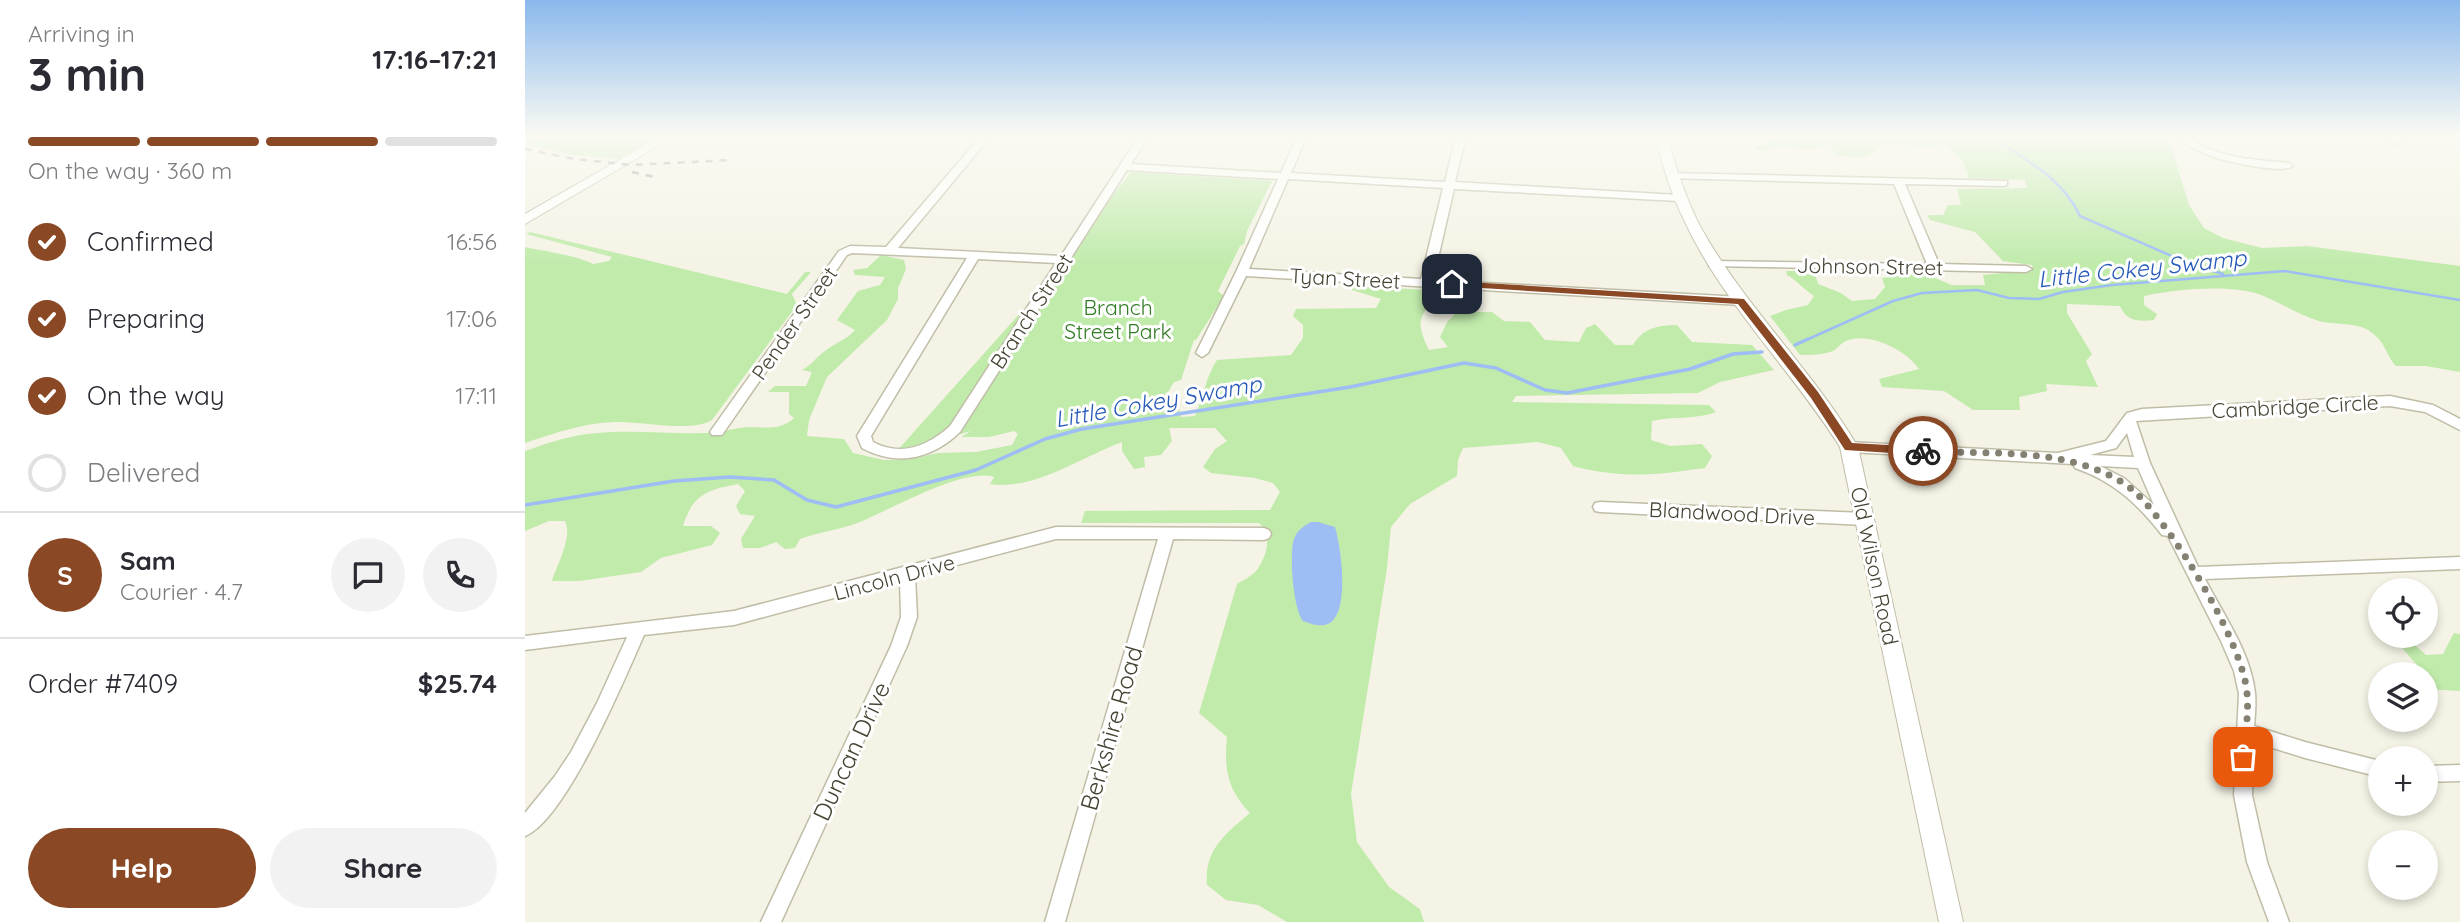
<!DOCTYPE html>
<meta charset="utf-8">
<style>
body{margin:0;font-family:Quicksand,sans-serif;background:#f2f2f3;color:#2b2b33;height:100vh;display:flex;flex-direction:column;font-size:26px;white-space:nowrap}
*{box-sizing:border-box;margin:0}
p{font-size:23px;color:#7c7c81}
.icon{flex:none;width:38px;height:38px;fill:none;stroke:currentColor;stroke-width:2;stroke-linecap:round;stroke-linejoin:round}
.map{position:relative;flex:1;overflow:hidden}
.panel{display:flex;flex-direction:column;background:#fff;width:525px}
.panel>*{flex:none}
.fabs{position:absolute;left:1843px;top:578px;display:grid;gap:14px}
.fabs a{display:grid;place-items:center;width:70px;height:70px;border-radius:50%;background:#fff;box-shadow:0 4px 10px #0003;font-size:35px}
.pin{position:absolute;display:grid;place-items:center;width:60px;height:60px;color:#fff;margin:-30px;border-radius:14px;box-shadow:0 4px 10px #0006}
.courier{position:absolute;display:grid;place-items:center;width:70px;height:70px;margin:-35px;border:5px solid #8a4824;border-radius:50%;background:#fff;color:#222;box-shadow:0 2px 9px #0007}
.head em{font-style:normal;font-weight:700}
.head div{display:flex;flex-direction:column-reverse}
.head{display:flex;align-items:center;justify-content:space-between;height:119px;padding:0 28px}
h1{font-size:46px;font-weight:700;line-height:52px}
.bar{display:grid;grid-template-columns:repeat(4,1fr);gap:10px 7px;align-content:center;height:84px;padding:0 28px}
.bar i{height:9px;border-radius:5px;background:#e1e1e2}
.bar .on{background:#8a4824}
.bar p{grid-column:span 4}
.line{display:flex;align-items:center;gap:18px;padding:0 28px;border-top:2px solid #e1e1e2}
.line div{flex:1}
.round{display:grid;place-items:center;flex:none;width:74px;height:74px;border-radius:37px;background:#f2f2f3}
ol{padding:0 28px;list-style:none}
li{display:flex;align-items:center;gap:21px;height:77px}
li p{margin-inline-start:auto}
li .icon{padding:7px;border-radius:50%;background:#8a4824;color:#fff;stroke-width:4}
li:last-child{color:#7c7c81}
li i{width:38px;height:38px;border:4px solid #e1e1e2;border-radius:50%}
.cta{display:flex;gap:14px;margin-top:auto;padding:14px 28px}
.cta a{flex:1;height:80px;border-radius:42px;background:#8a4824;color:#fff;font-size:28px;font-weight:700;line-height:80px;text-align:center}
.cta a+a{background:#f2f2f3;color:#2b2b33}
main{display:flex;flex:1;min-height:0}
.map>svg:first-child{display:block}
</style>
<main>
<section class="panel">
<div class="head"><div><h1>3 min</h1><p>Arriving in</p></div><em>17:16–17:21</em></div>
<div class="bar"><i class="on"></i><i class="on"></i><i class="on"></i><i></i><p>On the way · 360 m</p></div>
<ol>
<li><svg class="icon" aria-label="check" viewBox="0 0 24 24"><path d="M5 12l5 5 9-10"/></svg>Confirmed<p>16:56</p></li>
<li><svg class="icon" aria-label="check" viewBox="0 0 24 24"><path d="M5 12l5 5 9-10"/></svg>Preparing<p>17:06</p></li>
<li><svg class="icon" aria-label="check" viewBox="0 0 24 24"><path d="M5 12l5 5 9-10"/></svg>On the way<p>17:11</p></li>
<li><i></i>Delivered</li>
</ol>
<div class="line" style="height:126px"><b class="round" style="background:#8a4824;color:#fff">S</b><div><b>Sam</b><p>Courier · 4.7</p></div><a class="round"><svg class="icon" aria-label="chat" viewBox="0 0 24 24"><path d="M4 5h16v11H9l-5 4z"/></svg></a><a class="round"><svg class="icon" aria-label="phone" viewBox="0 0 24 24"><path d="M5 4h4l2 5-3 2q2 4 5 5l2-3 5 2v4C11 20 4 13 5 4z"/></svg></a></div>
<div class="line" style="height:91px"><div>Order #7409</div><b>$25.74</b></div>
<div class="cta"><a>Help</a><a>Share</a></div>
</section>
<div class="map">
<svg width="1935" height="922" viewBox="0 0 1935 922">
<rect width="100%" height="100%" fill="#f4f3e5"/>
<g fill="#c0ebab">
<polygon points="0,136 12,139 30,136 134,136 93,159 47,155 0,144"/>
<path d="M1265,136H1643L1664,205L1679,228L1698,238L1737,248L1782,246L1935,266V372L1901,366H1871C1860,354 1862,344 1846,332C1834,322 1809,325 1794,321C1775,315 1759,305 1741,297C1711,283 1651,289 1619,296V305L1632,314L1629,320C1614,322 1601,321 1595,306L1542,304V313L1567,354L1561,361L1573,387L1521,384L1522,391L1494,397L1495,410H1448L1419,391L1357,387L1354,379L1394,369C1382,351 1344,331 1321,341C1316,343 1313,348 1308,351C1298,355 1285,355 1275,355L1245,316L1261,310L1283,305L1289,296C1278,289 1273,281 1262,275L1261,271H1276L1291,277L1293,284L1316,293L1327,301L1350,299L1360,287L1357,278L1390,274L1405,276L1427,285H1460L1458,275L1508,270L1507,265L1478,261L1450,232L1405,220L1402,215H1418L1423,205H1436L1432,189L1502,188L1500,180L1444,178L1438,161L1417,142L1414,147L1357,144C1346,161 1329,158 1310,155L1306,146L1300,145L1285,150L1255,146L1237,152L1229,148L1250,139Z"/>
<path d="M606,172L747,181L722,231L719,244L715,246L693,291L699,296L671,340H669L656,380L649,382L643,392L640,393L652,400L656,417L670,416C678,398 681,376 692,360L766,355L778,338V325L768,316L771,309L851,308L856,299L827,290L828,286L904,290L914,297C892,315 891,324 904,350L923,347L915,337L922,322L932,312H967L979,321L1005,322L1020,340L1054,342L1061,328L1070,324L1090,345H1108C1118,328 1133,325 1152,325L1167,342L1227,345L1249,370L1195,382L1173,393L991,396L987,402L1184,405L1191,412C1170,420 1149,416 1127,421L1126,440L1145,446L1177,444L1187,456L1180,468C1130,475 1099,479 1048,466L1036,448L1013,442L938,448L933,460L932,476L885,504L866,527L862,568L826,794L832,842L864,887L895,909L899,922H762L733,905L701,900L682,885C679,850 700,834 725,813C702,789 699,769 702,737L674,713L712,584C718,580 727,576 731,571C742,556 748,536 734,523H556L560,511L745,510L755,492L748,483L730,478L686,473L678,467L690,449L702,441L690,428H644L647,441L636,455L619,457L620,467L609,469L597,451V442C556,457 509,491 465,484L469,477C438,467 364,511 332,523C314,530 294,532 275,539L270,548L260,549L251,542L235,548H218L216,539L230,516L215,514L211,506L220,491L213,484C182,490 168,494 158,526H186L195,533L187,545L136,558L116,572L54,581H27C32,565 48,537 40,521H24L0,531V451C20,444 41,437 62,434C102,429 141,434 181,433C195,433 209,428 223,427C240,427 255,431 269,418L264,414V392H243L250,386H281L287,372L277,370C287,365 291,357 300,351C310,343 321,340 330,330L312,320L333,291L355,285L360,277L330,275L328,270L342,268L356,255L379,260L381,269L373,288V299L362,320L302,377L284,420L282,436L319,439L328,453L359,460H382L413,453L451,452L487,445L493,434L489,431L464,437H436L446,431L370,453L548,254L557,235Z"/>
<path d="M5,232L262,294L280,272H286L267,294L272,305L187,420C165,433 117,421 90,422C58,423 30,433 0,443V247C19,251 54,256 68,264L84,261L87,257L1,234Z"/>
<polygon points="1929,633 1935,634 1935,691 1901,689 1900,674 1876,674 1892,665 1866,635 1878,635 1901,655 1918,654"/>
</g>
<path fill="#9dbdf4" d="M786,522H793L810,527C816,547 825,610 805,623C796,628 787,624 778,621C768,608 765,559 768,543C770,532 777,527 786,522Z"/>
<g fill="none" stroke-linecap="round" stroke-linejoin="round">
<g stroke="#9dbdf4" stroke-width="2.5">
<path d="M1465,136C1499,159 1537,177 1555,216L1665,264L1698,274"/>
<polyline points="1279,341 1368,301 1397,293 1452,290 1484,298 1514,299 1538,292 1587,285 1760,271 1935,300"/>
</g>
<g stroke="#9dbdf4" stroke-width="3.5">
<polyline points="1270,345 1283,339"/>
<polyline points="0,505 149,481 205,477 249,480 282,500 311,507 451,470 520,439 557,429 825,387 939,363 971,368 1020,390 1042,393 1165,369 1208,354 1237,352"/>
</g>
<defs>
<g id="minor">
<path d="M456,136H466L373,248L536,256L614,136H624L606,164L756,173L772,136H782L766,173L920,182L931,136H941L930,182L1153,195L1158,198L1153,201L929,189L908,280L1216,297L1222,301L1216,305L721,276L683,353L677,357L671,353L711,272L753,179L602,170L435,432C407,459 372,467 337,448L332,436L442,258L327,253L322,255L197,435H187L185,432L187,429L314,251L325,246L361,247ZM763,179L918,188L896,279L724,269ZM453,259L531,263L425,426C403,446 376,457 348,442L346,436Z"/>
<path d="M1653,136C1666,135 1671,142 1682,148C1707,159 1736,160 1763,163L1768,166C1755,175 1692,160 1676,152C1667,148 1660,143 1653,136Z"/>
<polygon points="1865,136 1875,136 1877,142 1868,144"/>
<polygon points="1146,173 1482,181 1482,185 1478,186 1380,184 1414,264 1501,266 1507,269 1501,272 1184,266 1184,262 1188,261 1402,264 1369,184 1142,178 1142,174"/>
<path d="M1865,396L1908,405L1935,419V430L1900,412L1865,406L1611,421L1625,463L1673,567L1935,557V569L1680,579C1698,614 1726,653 1730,693C1731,704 1730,716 1729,726L1780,742L1855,761V777L1780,758L1729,742L1727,795L1742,862L1764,922H1744L1722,862L1709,795L1714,694L1709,671L1696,641L1643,536L1637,535C1612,503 1588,481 1550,468L1548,464L1324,452L1317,447L1324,442L1533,453L1581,441L1602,413L1617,409ZM1602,433L1609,457L1565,455L1591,448ZM1575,466L1613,468L1629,505L1599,478Z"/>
<polygon points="1075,502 1339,513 1344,515 1346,519 1344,523 1339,525 1075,512 1070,511 1068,507 1070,503"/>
<path d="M531,527L739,528L744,530L746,534L744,538L739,540L648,539L540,922H520L633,539H531L390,576L392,617L382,646L256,922H236L366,646L376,617L375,580L209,625L119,635C100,678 41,820 0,836V813L30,776L46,752L72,703L102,637L0,650V636L209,611Z"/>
<polygon points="1935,765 1935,781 1900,782 1900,766"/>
</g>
<g id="tertiary">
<polygon points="136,136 150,136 0,224 0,214"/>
<path d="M1130,136H1142C1151,167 1160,197 1175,226C1219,306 1287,369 1333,447L1438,922H1414L1315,447C1268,372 1197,302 1160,222C1146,194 1138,166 1130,136Z"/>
</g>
</defs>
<use href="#minor" stroke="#c0bda7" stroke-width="3"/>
<use href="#tertiary" stroke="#c0bda7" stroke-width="2"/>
<use href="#minor" fill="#fff" fill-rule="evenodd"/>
<use href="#tertiary" fill="#fff" fill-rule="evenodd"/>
<g stroke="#959595" stroke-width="2.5" stroke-dasharray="7 7" stroke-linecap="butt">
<polyline points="0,149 49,159 106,165 206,160"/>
<polyline points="107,172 134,178"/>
</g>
</g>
<linearGradient id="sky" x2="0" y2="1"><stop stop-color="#8ab8ed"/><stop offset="0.51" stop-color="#fafaf3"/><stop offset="1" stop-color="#fafaf3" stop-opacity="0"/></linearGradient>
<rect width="1935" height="265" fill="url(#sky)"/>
<polygon fill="#8a4824" points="927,281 1219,299 1293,392 1327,443 1398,447 1404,451 1398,455 1320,450 1286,398 1213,304 924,286 924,282"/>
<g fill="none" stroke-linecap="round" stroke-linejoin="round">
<path stroke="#848172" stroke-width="7" stroke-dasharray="0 12.6" d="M1398,451C1453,454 1515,449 1567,468C1582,473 1597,481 1609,491C1647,526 1718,642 1722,693C1724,714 1720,737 1718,757"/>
</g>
<g text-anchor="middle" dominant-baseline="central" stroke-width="6" stroke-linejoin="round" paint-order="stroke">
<g font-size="21" fill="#474434" stroke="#fff">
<text transform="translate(1345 266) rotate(1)">Johnson Street</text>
<text transform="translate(820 278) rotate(3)">Tyan Street</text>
<text transform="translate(506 311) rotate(-57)">Branch Street</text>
<text transform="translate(269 323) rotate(-55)">Pender Street</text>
<text transform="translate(1770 406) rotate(-3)">Cambridge Circle</text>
<text transform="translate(1207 513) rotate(3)">Blandwood Drive</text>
<text transform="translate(1350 566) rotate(78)">Old Wilson Road</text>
<text transform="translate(369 577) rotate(-15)">Lincoln Drive</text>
</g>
<g font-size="21" fill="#317c24" stroke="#fff">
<text x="593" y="307">Branch<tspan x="593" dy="24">Street Park</tspan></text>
</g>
<g font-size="23" font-style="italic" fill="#275ab9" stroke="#fff">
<text transform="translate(1617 268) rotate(-6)">Little Cokey Swamp</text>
<text transform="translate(633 401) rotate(-10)">Little Cokey Swamp</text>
</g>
<g font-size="24" fill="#474434" stroke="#fff">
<text transform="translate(586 728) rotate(-74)">Berkshire Road</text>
<text transform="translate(326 751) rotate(-65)">Duncan Drive</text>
</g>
</g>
</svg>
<div class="fabs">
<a><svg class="icon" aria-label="locate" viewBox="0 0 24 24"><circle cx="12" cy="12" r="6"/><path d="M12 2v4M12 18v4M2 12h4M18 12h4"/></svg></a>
<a><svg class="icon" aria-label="layers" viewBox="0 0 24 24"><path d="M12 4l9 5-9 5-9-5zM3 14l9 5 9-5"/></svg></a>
<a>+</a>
<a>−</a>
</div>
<div class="pin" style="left:1718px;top:757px;background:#ea580c"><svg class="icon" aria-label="bag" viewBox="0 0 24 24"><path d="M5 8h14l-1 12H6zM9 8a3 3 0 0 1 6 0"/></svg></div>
<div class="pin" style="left:927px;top:284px;background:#1f2937"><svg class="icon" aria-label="home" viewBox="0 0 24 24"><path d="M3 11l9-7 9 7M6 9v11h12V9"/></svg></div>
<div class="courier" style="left:1398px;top:451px"><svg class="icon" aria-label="bike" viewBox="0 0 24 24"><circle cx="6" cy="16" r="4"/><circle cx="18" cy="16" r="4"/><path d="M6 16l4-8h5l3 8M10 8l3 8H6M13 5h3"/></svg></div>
</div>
</main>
